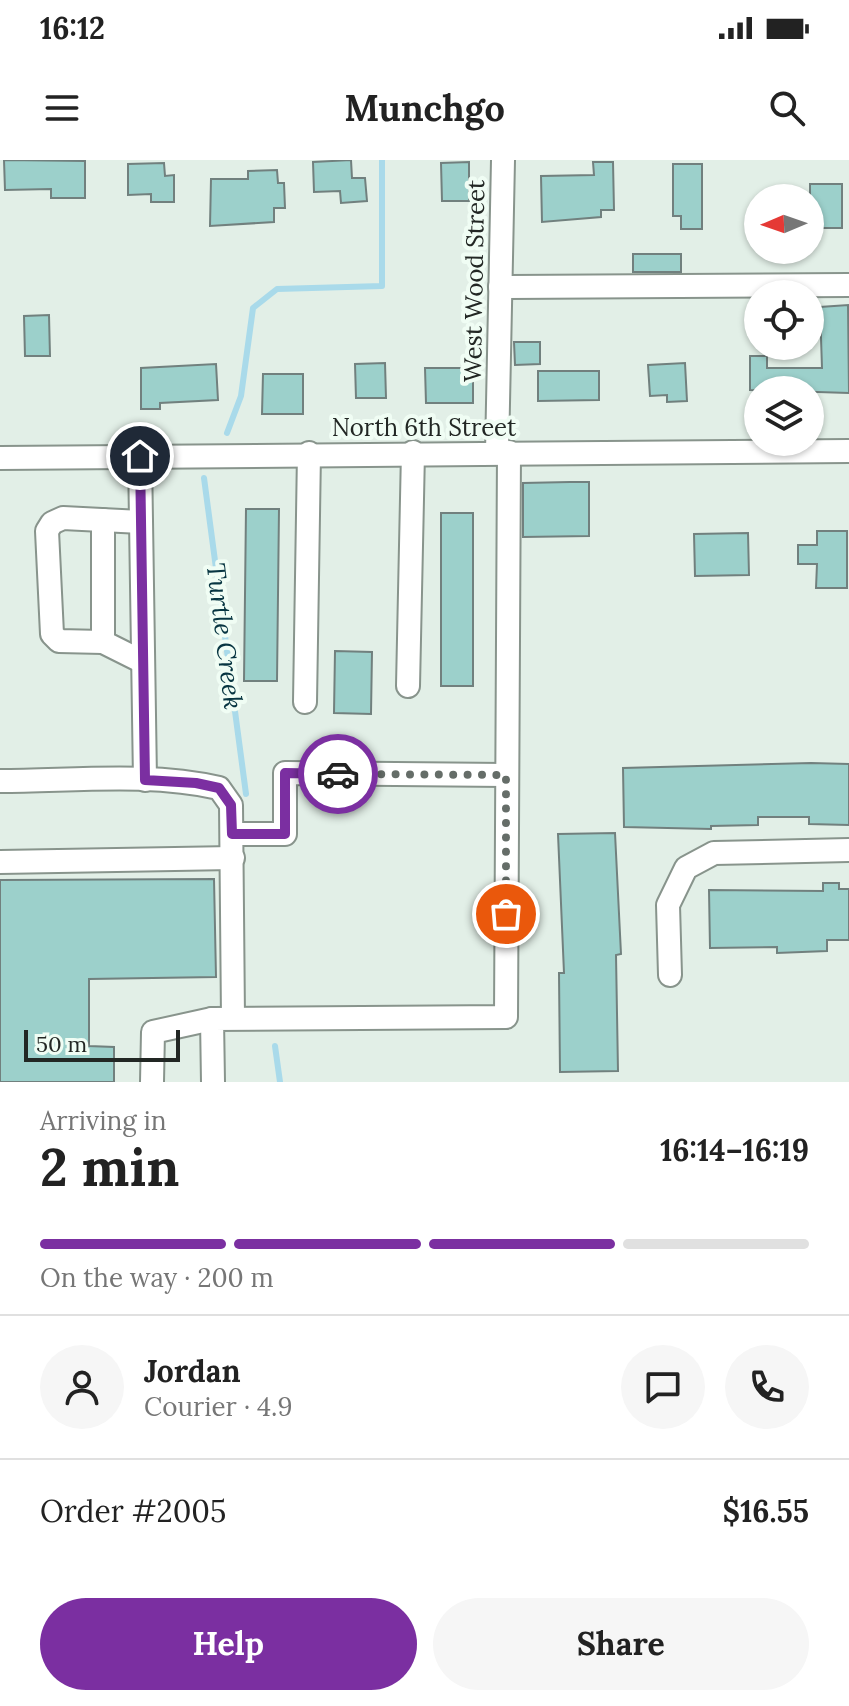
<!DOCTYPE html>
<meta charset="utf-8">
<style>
body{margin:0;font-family:Lora,serif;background:#f6f6f6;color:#222;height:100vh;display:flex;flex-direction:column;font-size:30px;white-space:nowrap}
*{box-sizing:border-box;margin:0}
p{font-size:26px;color:#767676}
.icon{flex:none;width:44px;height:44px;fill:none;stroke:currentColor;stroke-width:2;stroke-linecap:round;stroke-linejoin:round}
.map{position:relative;height:922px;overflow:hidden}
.sheet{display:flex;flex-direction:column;background:#fff;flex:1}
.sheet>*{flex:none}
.needle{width:52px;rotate:268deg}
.buttons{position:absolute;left:744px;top:24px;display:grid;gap:16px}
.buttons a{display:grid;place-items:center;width:80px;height:80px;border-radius:50%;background:#fff;box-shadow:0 2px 6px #0004;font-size:40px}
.scale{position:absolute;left:24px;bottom:20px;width:156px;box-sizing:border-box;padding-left:8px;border:4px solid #222724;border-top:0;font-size:22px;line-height:28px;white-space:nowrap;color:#222724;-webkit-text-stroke:6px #f0fdf4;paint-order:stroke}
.pin{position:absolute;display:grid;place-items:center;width:68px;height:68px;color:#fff;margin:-34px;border:4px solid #fff;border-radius:50%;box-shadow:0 2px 8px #0007}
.courier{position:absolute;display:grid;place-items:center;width:80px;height:80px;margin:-40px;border:6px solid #7b2fa1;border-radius:50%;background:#fff;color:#222;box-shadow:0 2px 10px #0007}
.summary em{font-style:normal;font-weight:700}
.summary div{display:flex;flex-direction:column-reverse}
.summary{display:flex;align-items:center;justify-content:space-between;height:136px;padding:0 40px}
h1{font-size:52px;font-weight:700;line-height:60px}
.bar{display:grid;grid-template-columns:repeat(4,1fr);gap:12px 8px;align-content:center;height:96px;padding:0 40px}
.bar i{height:10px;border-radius:6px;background:#e0e0e0}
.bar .current{background:#7b2fa1}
.bar p{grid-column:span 4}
.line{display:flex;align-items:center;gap:20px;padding:0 40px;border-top:2px solid #e0e0e0}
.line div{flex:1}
.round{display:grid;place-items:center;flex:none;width:84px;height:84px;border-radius:42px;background:#f6f6f6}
.action{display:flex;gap:16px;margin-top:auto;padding:16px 40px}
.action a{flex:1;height:92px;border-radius:48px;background:#7b2fa1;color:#fff;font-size:32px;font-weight:700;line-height:92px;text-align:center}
.action a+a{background:#f6f6f6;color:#222}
.status{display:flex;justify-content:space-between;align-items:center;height:56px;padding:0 40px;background:#fff;direction:ltr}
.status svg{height:22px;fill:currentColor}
header{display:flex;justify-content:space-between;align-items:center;height:104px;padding:0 40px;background:#fff;font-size:36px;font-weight:700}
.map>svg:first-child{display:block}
</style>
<div class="status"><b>16:12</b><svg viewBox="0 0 49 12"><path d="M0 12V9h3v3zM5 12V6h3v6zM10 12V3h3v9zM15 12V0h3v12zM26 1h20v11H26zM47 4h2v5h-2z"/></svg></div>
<header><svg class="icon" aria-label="menu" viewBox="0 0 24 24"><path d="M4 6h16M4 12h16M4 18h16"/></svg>Munchgo<svg class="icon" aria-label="search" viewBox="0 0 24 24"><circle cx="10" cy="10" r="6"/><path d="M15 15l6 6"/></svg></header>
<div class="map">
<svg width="849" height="922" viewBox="0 0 849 922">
<rect width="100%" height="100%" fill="#e2efe7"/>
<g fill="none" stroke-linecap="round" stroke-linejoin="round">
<g stroke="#a9daea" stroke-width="6">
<polyline points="227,273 241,236 253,148 277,129 382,126 382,0"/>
<polyline points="204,318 246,634"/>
<polyline points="275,886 280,922"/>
</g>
</g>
<g fill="#9cd0cb" stroke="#71807e" stroke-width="2">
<polygon points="4,0 85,1 85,38 51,38 51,29 5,30"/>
<polygon points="351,0 352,18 365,18 367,41 341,43 340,31 314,32 313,2"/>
<polygon points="469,2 469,41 442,41 441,3"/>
<polygon points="593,2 613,2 614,50 601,50 601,57 542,62 541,16 594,15"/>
<polygon points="164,3 165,16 174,15 174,42 151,42 151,34 128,35 128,4"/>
<polygon points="673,4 702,4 702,69 681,69 681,56 673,56"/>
<polygon points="277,10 278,23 284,23 285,48 274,48 274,62 210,66 211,19 248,19 248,11"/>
<rect x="810" y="24" width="32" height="44"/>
<rect x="633" y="94" width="48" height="18"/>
<polygon points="848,145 849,233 750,230 750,196 767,196 767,208 822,208 820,147"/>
<polygon points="49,155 50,196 25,196 24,156"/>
<polygon points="514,182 540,182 540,204 515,205"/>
<polygon points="385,203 386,238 356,238 355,204"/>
<polygon points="685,203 687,241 667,242 667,235 650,236 648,205"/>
<polygon points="216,204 218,240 160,243 160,249 141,249 141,208"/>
<polygon points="425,208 473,208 473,243 426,243"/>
<polygon points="538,211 599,211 599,240 538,241"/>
<polygon points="263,214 303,214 303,254 262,254"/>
<polygon points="570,322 589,322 589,376 523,377 523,323"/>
<polygon points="246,349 279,349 277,521 244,521"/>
<rect x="441" y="353" width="32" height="173"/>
<polygon points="817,371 847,371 847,428 816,428 817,404 798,404 798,385 817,385"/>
<polygon points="748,373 749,415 695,416 694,374"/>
<polygon points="335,491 372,492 371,554 334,553"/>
<polygon points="811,603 849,604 849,665 809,664 809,657 758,657 758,665 711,666 711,669 624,667 623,608"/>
<polygon points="615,673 621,794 616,795 618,911 560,912 559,813 564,813 558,674"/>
<polygon points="214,719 216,817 89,819 89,886 114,887 114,922 0,922 0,720"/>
<polygon points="823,723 839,723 839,729 849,729 849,780 827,780 827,791 777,793 777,787 710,788 709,730 823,731"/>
</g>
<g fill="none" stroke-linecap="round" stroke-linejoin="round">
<defs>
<g id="minor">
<polyline points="500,127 849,125"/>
<polyline points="497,292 503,0"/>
<polyline points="140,296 145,620"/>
<polyline points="0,298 849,291"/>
<polyline points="141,362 63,358 52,363 47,371 52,474 59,481 103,482 141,501"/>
<polyline points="103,482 103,360"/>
<polyline points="408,526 413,292"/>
<polyline points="305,542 309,293"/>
<path d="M0,621C72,621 149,612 219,628L231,645L233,858"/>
<polyline points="232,674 285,674 285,613 506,615"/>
<polyline points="0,702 233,698"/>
<polyline points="670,815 668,745 686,708 714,693 849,690"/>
<polyline points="152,922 153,872 212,859"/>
<polyline points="213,922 212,859 506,857 509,292"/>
</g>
</defs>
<use href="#minor" stroke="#88948c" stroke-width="26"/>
<use href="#minor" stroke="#fff" stroke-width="22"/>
</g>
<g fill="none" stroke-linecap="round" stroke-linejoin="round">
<polyline stroke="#656d68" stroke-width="8" stroke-dasharray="0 14.4" points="338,614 506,615 506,754"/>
<polyline stroke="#7b2fa1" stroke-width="10" points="140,296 145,620 196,623 219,628 231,645 232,674 285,674 285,613 338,614"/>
</g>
<g text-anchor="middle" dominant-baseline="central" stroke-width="8" stroke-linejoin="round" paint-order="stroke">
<g font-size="24" fill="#222724" stroke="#f0fdf4">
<text transform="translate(474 121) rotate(-89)">West Wood Street</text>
<text x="424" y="267">North 6th Street</text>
</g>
<g font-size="26" font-style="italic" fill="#073541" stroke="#f0fdf4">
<text transform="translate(225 476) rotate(83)">Turtle Creek</text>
</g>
</g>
</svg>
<div class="buttons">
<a><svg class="needle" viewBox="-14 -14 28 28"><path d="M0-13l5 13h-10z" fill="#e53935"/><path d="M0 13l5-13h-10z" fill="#767676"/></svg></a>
<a><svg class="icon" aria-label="locate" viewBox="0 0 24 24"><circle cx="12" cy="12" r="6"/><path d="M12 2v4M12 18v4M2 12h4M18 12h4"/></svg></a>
<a><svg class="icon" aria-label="layers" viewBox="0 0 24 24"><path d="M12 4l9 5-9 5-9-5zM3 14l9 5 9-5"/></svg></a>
</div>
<div class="scale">50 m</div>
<div class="pin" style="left:506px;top:754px;background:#ea580c"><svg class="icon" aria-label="bag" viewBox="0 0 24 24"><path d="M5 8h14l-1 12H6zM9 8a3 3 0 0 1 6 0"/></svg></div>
<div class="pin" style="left:140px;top:296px;background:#1f2937"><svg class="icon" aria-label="home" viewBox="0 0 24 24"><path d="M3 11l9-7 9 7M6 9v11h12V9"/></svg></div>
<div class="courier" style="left:338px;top:614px"><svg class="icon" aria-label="car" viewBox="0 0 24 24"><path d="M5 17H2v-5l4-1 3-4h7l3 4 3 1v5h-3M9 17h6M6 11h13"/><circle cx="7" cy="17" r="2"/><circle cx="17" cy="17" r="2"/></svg></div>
</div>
<section class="sheet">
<div class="summary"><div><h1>2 min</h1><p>Arriving in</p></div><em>16:14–16:19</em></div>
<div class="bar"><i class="current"></i><i class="current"></i><i class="current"></i><i></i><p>On the way · 200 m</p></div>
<div class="line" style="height:144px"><a class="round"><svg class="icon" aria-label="person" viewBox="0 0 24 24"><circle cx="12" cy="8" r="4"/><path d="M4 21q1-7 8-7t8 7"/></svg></a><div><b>Jordan</b><p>Courier · 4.9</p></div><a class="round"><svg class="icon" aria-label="chat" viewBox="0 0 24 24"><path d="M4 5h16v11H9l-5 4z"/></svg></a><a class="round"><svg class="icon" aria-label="phone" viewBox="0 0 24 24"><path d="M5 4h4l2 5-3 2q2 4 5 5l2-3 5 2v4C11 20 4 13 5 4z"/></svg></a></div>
<div class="line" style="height:104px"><div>Order #2005</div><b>$16.55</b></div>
<div class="action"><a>Help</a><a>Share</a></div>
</section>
